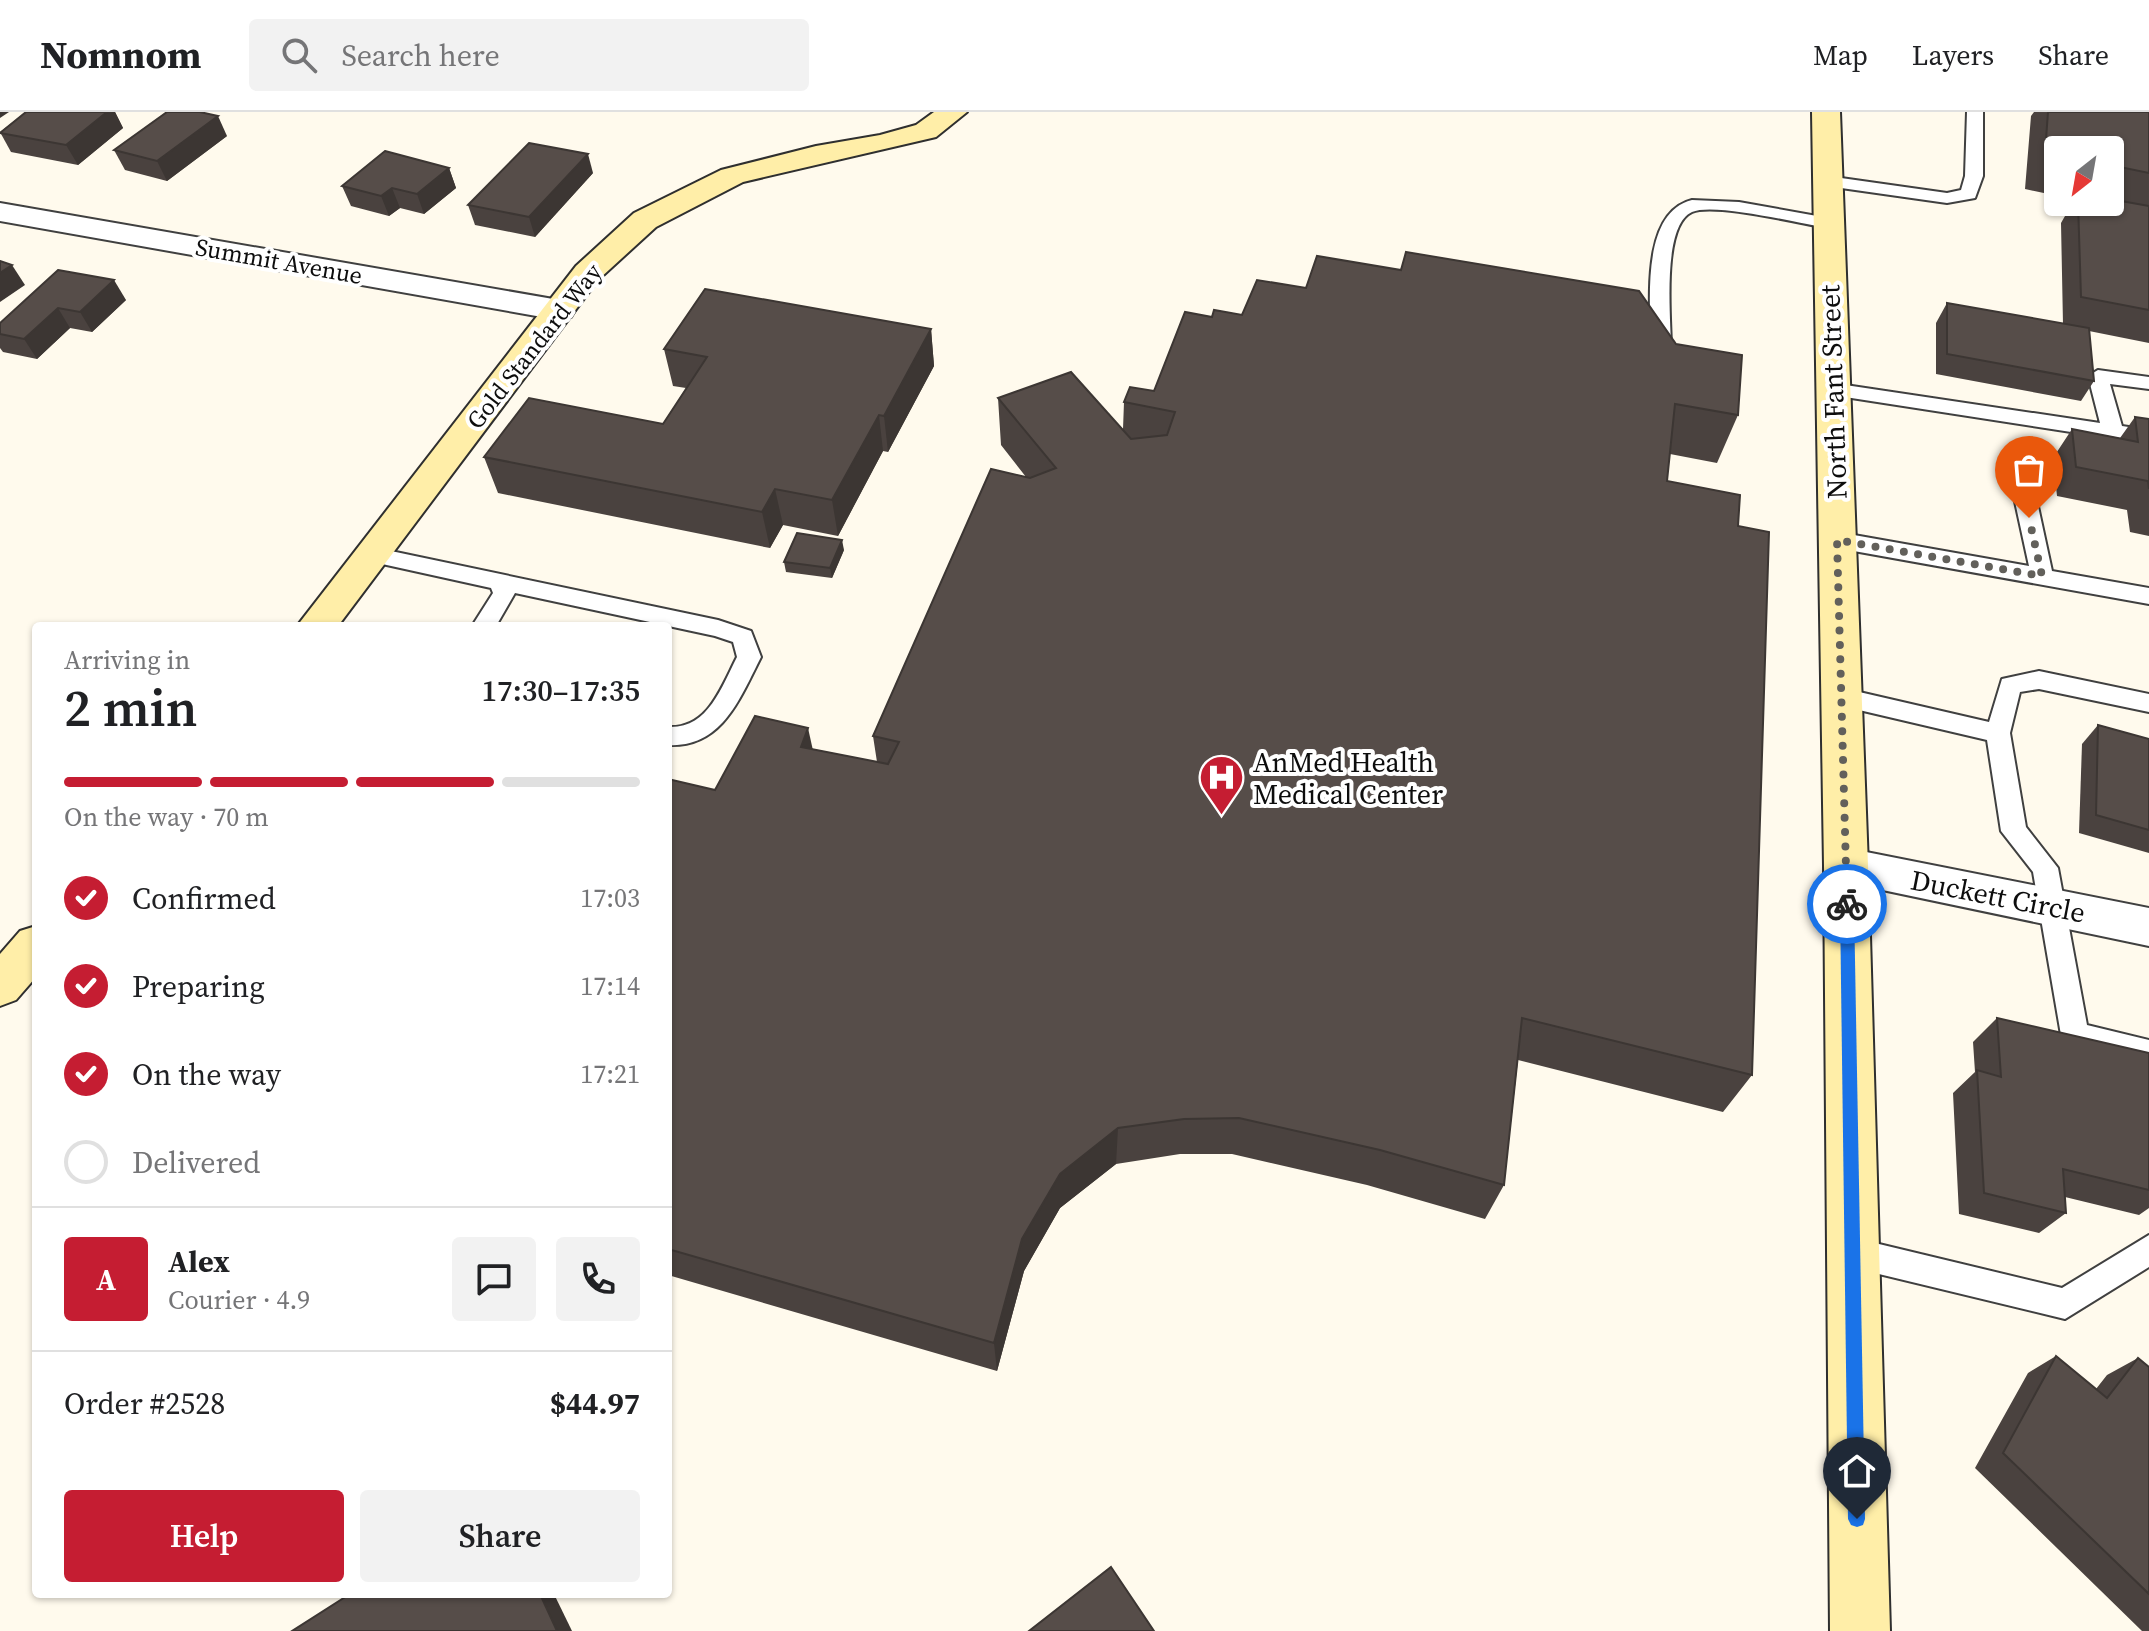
<!DOCTYPE html>
<meta charset="utf-8">
<style>
body{margin:0;font-family:"Source Serif 4",serif;background:#f2f2f2;color:#202124;height:100vh;display:flex;flex-direction:column;font-size:30px;white-space:nowrap}
*{box-sizing:border-box;margin:0}
p{font-size:26px;color:#757577}
.icon{flex:none;width:44px;height:44px;fill:none;stroke:currentColor;stroke-width:2;stroke-linecap:round;stroke-linejoin:round}
.map{position:relative;flex:1;overflow:hidden}
.side{position:absolute;left:32px;top:510px;width:640px;height:976px;display:flex;flex-direction:column;background:#fff;border-radius:8px;box-shadow:0 2px 6px #0004}
.side>*{flex:none}
.needle{width:52px;rotate:211deg}
.fabs{position:absolute;left:2044px;top:24px;display:grid;gap:16px}
.fabs a{display:grid;place-items:center;width:80px;height:80px;border-radius:8px;background:#fff;box-shadow:0 2px 6px #0004;font-size:40px}
.pin{position:absolute;display:grid;place-items:center;width:68px;height:68px;color:#fff;margin:-82px -34px;border-radius:50% 50% 50% 0;rotate:-45deg;box-shadow:0 0 8px #0007}
.pin .icon{rotate:45deg}
.courier{position:absolute;display:grid;place-items:center;width:80px;height:80px;margin:-40px;border:6px solid #1a73e8;border-radius:50%;background:#fff;color:#222;box-shadow:0 2px 10px #0007}
.headline em{font-style:normal;font-weight:600}
.headline div{display:flex;flex-direction:column-reverse}
.headline{display:flex;align-items:center;justify-content:space-between;height:136px;padding:0 32px}
h1{font-size:52px;font-weight:600;line-height:60px}
.bar{display:grid;grid-template-columns:repeat(4,1fr);gap:12px 8px;align-content:center;height:96px;padding:0 32px}
.bar i{height:10px;border-radius:6px;background:#e0e0e0}
.bar .current{background:#c51d32}
.bar p{grid-column:span 4}
.line{display:flex;align-items:center;gap:20px;padding:0 32px;border-top:2px solid #e0e0e0}
.line div{flex:1}
.round{display:grid;place-items:center;flex:none;width:84px;height:84px;border-radius:8px;background:#f2f2f2}
ol{padding:0 32px;list-style:none}
li{display:flex;align-items:center;gap:24px;height:88px}
li p{margin-inline-start:auto}
li .icon{padding:8px;border-radius:50%;background:#c51d32;color:#fff;stroke-width:4}
li:last-child{color:#757577}
li i{width:44px;height:44px;border:4px solid #e0e0e0;border-radius:50%}
.cta{display:flex;gap:16px;margin-top:auto;padding:16px 32px}
.cta a{flex:1;height:92px;border-radius:8px;background:#c51d32;color:#fff;font-size:32px;font-weight:600;line-height:92px;text-align:center}
.cta a+a{background:#f2f2f2;color:#202124}
header{display:flex;align-items:center;gap:48px;box-sizing:border-box;height:112px;padding:0 40px;background:#fff;border-bottom:2px solid #e0e0e0}
header strong{font-size:38px}
nav{display:flex;gap:44px;margin-inline-start:auto;font-size:28px}
.search{width:560px;height:72px;background:#f2f2f2;display:flex;align-items:center;gap:20px;box-sizing:border-box;padding:0 28px;border-radius:8px;color:#757577;font-size:30px}
.map>svg:first-child{display:block}
</style>
<header>
<strong>Nomnom</strong>
<div class="search"><svg class="icon" aria-label="search" viewBox="0 0 24 24"><circle cx="10" cy="10" r="6"/><path d="M15 15l6 6"/></svg>Search here</div>
<nav><a>Map</a><a>Layers</a><a>Share</a></nav>
</header>
<div class="map">
<svg width="2149" height="1519" viewBox="0 0 2149 1519">
<rect width="100%" height="100%" fill="#fffaed"/>
<g fill="none" stroke-linecap="round" stroke-linejoin="round">
<defs>
<g id="lane">
<polygon points="1967,0 1983,0 1983,64 1975,86 1947,91 1827,74 1818,69 1827,64 1947,81 1961,78 1965,64"/>
<path d="M1692,88L1739,90L1828,106L1837,111L1828,116C1801,112 1714,90 1692,100C1661,114 1671,208 1671,237L1661,243L1651,237C1651,196 1639,101 1692,88Z"/>
<polygon points="2098,258 2149,265 2149,277 2110,272 2122,314 2149,318 2149,332 1832,283 1822,277 1832,271 2100,311 2088,264"/>
<polygon points="2017,341 2024,343 2028,348 2052,459 2149,476 2149,492 1837,436 1829,433 1826,428 1829,423 1837,420 2029,454 2006,348 2010,343"/>
<path d="M372,435L718,508L751,519L761,545C740,586 722,636 668,633V615C708,617 721,576 737,545L733,530L715,524L515,481L496,514H472L493,481L491,476L364,448L361,443L364,438Z"/>
<polygon points="2039,559 2149,582 2149,600 2039,577 2020,580 2010,621 2026,715 2058,756 2087,913 2149,928 2149,952 2065,932 2061,923 2033,760 2001,719 1987,628 1842,594 1834,591 1830,585 1834,579 1842,576 1989,610 2002,567"/>
<polygon points="2149,1123 2149,1155 2065,1207 1854,1156 1843,1151 1839,1141 1843,1131 1854,1126 2062,1176"/>
</g>
<g id="street">
<polygon points="0,91 559,188 571,191 575,198 571,205 559,208 0,109"/>
<polygon points="1846,736 2149,796 2149,834 1830,767 1824,754 1830,741"/>
</g>
<g id="secondary">
<polygon points="934,0 967,0 936,25 743,70 656,115 598,168 338,514 297,514 576,154 634,101 721,58 816,34 880,23 916,13"/>
<polygon points="1812,0 1840,0 1868,754 1890,1519 1830,1519 1824,754"/>
<polygon points="36,814 36,865 16,888 0,894 0,842 20,819"/>
</g>
</defs>
<use href="#lane" stroke="#404040" stroke-width="4"/>
<use href="#street" stroke="#404040" stroke-width="4"/>
<use href="#secondary" stroke="#2f2f2f" stroke-width="4"/>
<use href="#lane" fill="#fff" fill-rule="evenodd"/>
<use href="#street" fill="#fff" fill-rule="evenodd"/>
<use href="#secondary" fill="#ffeea8" fill-rule="evenodd"/>
</g>
<g fill="#4a423f">
<polygon points="26,0 115,0 123,16 78,53 11,40 0,20"/>
<polygon points="2034,0 2149,0 2149,231 2089,219 2094,269 2081,289 1936,262 1936,211 1947,191 2063,212 2061,111 2073,90 2110,90 2110,38 2058,38 2058,84 2025,77 2031,4"/>
<polygon points="227,24 167,69 125,58 114,38"/>
<polygon points="449,56 456,76 424,102 400,96 389,104 351,94 342,74"/>
<polygon points="593,61 535,125 475,113 468,93"/>
<polygon points="58,158 126,188 92,220 70,216 37,247 3,240 0,236 0,211"/>
<polygon points="1306,176 1676,232 1738,303 1717,351 1670,342 1667,369 1738,414 1752,963 1723,1000 1518,948 1504,1073 1485,1107 1367,1073 1232,1042 1180,1042 1116,1052 1060,1096 1024,1159 997,1259 668,1163 668,667 715,678 813,637 877,650 873,624 1026,365 1001,333 998,286 1123,317 1124,290 1154,279 1212,205 1242,203"/>
<polygon points="931,217 934,254 888,340 883,339 838,424 783,413 770,436 498,381 484,345 663,312 686,276 673,274 664,237"/>
<polygon points="2135,305 2149,307 2149,424 2130,420 2127,398 2057,384 2053,346 2072,317 2120,326"/>
<polygon points="844,438 832,466 786,460 784,450"/>
<polygon points="2098,613 2149,627 2149,741 2079,721 2082,632"/>
<polygon points="1997,906 2149,941 2149,1096 2139,1103 2065,1085 2066,1101 2039,1121 1959,1102 1953,981 1975,960 1973,930"/>
<polygon points="2056,1244 2096,1277 2107,1263 2138,1246 2149,1255 2149,1519 2142,1519 1975,1356 2028,1261"/>
</g>
<g fill="#3c3633">
<polygon points="0,0 9,0 0,6"/>
<polygon points="107,0 115,0 123,16 78,53 66,33"/>
<polygon points="218,4 227,24 167,69 157,49"/>
<polygon points="588,42 593,61 535,125 529,105"/>
<polygon points="449,56 456,76 424,102 417,82"/>
<polygon points="392,76 400,96 389,104 381,84"/>
<polygon points="12,153 25,173 0,190 0,161"/>
<polygon points="114,168 126,188 92,220 80,200"/>
<polygon points="58,196 70,216 37,247 24,227"/>
<polygon points="931,217 934,254 888,340 884,304"/>
<polygon points="879,303 883,339 838,424 832,388"/>
<polygon points="775,377 783,413 770,436 762,400"/>
<polygon points="842,428 844,438 832,466 830,456"/>
<polygon points="808,616 818,661 801,635"/>
<polygon points="1118,1016 1116,1052 1060,1096 1024,1159 997,1259 994,1231 1022,1127 1060,1062"/>
<polygon points="540,1482 554,1482 572,1519 557,1519"/>
</g>
<g fill="#564d49" stroke="#3c3633" stroke-width="2">
<polygon points="26,0 107,0 66,33 0,21"/>
<polygon points="167,0 200,0 218,4 157,49 114,38"/>
<polygon points="2048,0 2149,0 2149,61 2110,53 2110,38 2058,38 2058,43 2045,41"/>
<polygon points="529,31 588,42 529,105 468,93"/>
<polygon points="385,39 449,56 417,82 392,76 381,84 342,74"/>
<polygon points="2110,87 2149,94 2149,198 2081,185 2078,90 2110,90"/>
<polygon points="1406,140 1639,179 1676,232 1742,243 1738,303 1675,292 1667,369 1740,383 1738,414 1769,420 1752,963 1522,906 1504,1073 1380,1038 1239,1006 1184,1007 1118,1016 1060,1062 1022,1127 994,1231 668,1137 668,667 715,678 755,604 808,616 801,635 888,652 899,630 873,624 991,357 1030,366 1056,356 998,286 1071,260 1131,327 1167,323 1175,300 1124,290 1130,275 1154,279 1185,200 1212,205 1214,198 1242,203 1257,168 1306,176 1317,144 1401,158"/>
<polygon points="0,149 12,153 0,161"/>
<polygon points="58,158 114,168 80,200 58,196 24,227 0,222 0,211"/>
<polygon points="705,177 931,217 884,304 879,303 832,388 775,377 762,400 484,345 529,286 663,312 707,245 664,237"/>
<polygon points="1947,191 2089,216 2094,269 1947,242"/>
<polygon points="2135,305 2149,307 2149,377 2148,369 2076,355 2072,317 2138,330"/>
<polygon points="797,421 842,428 830,456 784,450"/>
<polygon points="2098,613 2149,627 2149,718 2096,703"/>
<polygon points="1997,906 2149,941 2149,1078 2063,1057 2066,1101 1984,1081 1977,958 2001,965"/>
<polygon points="2056,1244 2107,1286 2138,1246 2149,1255 2149,1482 2003,1341"/>
<polygon points="1111,1455 1154,1519 1029,1519"/>
<polygon points="350,1482 540,1482 557,1519 292,1519"/>
</g>
<polygon fill="#1a73e8" points="1847,786 1854,792 1865,1407 1863,1413 1857,1415 1851,1413 1848,1407 1840,792"/>
<g fill="none" stroke-linecap="round" stroke-linejoin="round">
<polyline stroke="#62605b" stroke-width="8" stroke-dasharray="0 14.4" points="1847,792 1837,428 2042,464 2029,406"/>
</g>
<defs>
<symbol id="hospital-pin" viewBox="-11 -11 22 30"><path d="M0 17L-7.5 6A9.5 9.5 0 1 1 7.5 6Z" fill="#c51d32" stroke="#fff"/><path d="M-5-5h3v3.5h4V-5h3V5h-3V1.5h-4V5h-3Z" fill="#fff"/></symbol>
</defs>
<g fill-rule="evenodd">
<use href="#hospital-pin" x="1196" y="640" width="51" height="69"/>
</g>
<g text-anchor="middle" dominant-baseline="central" stroke-width="8" stroke-linejoin="round" paint-order="stroke">
<g font-size="24" fill="#0d0d0d" stroke="#fff">
<text transform="translate(279 149) rotate(10)">Summit Avenue</text>
<text transform="translate(534 234) rotate(-52)">Gold Standard Way</text>
</g>
<g font-size="28" fill="#0d0d0d" stroke="#fff">
<text transform="translate(1833 280) rotate(-92)">North Fant Street</text>
<text transform="translate(1998 784) rotate(11)">Duckett Circle</text>
</g>
<g font-size="28" fill="#0d0d0d" stroke="#fff" text-anchor="start">
<text x="1253" y="650">AnMed Health<tspan x="1253" dy="32">Medical Center</tspan></text>
</g>
</g>
</svg>
<div class="fabs">
<a><svg class="needle" viewBox="-14 -14 28 28"><path d="M0-13l5 13h-10z" fill="#e53935"/><path d="M0 13l5-13h-10z" fill="#757577"/></svg></a>
</div>
<div class="pin" style="left:2029px;top:406px;background:#ea580c"><svg class="icon" aria-label="bag" viewBox="0 0 24 24"><path d="M5 8h14l-1 12H6zM9 8a3 3 0 0 1 6 0"/></svg></div>
<div class="pin" style="left:1857px;top:1407px;background:#1f2937"><svg class="icon" aria-label="home" viewBox="0 0 24 24"><path d="M3 11l9-7 9 7M6 9v11h12V9"/></svg></div>
<div class="courier" style="left:1847px;top:792px"><svg class="icon" aria-label="bike" viewBox="0 0 24 24"><circle cx="6" cy="16" r="4"/><circle cx="18" cy="16" r="4"/><path d="M6 16l4-8h5l3 8M10 8l3 8H6M13 5h3"/></svg></div>
<section class="side">
<div class="headline"><div><h1>2 min</h1><p>Arriving in</p></div><em>17:30–17:35</em></div>
<div class="bar"><i class="current"></i><i class="current"></i><i class="current"></i><i></i><p>On the way · 70 m</p></div>
<ol>
<li><svg class="icon" aria-label="check" viewBox="0 0 24 24"><path d="M5 12l5 5 9-10"/></svg>Confirmed<p>17:03</p></li>
<li><svg class="icon" aria-label="check" viewBox="0 0 24 24"><path d="M5 12l5 5 9-10"/></svg>Preparing<p>17:14</p></li>
<li><svg class="icon" aria-label="check" viewBox="0 0 24 24"><path d="M5 12l5 5 9-10"/></svg>On the way<p>17:21</p></li>
<li><i></i>Delivered</li>
</ol>
<div class="line" style="height:144px"><b class="round" style="background:#c51d32;color:#fff">A</b><div><b>Alex</b><p>Courier · 4.9</p></div><a class="round"><svg class="icon" aria-label="chat" viewBox="0 0 24 24"><path d="M4 5h16v11H9l-5 4z"/></svg></a><a class="round"><svg class="icon" aria-label="phone" viewBox="0 0 24 24"><path d="M5 4h4l2 5-3 2q2 4 5 5l2-3 5 2v4C11 20 4 13 5 4z"/></svg></a></div>
<div class="line" style="height:104px"><div>Order #2528</div><b>$44.97</b></div>
<div class="cta"><a>Help</a><a>Share</a></div>
</section>
</div>
